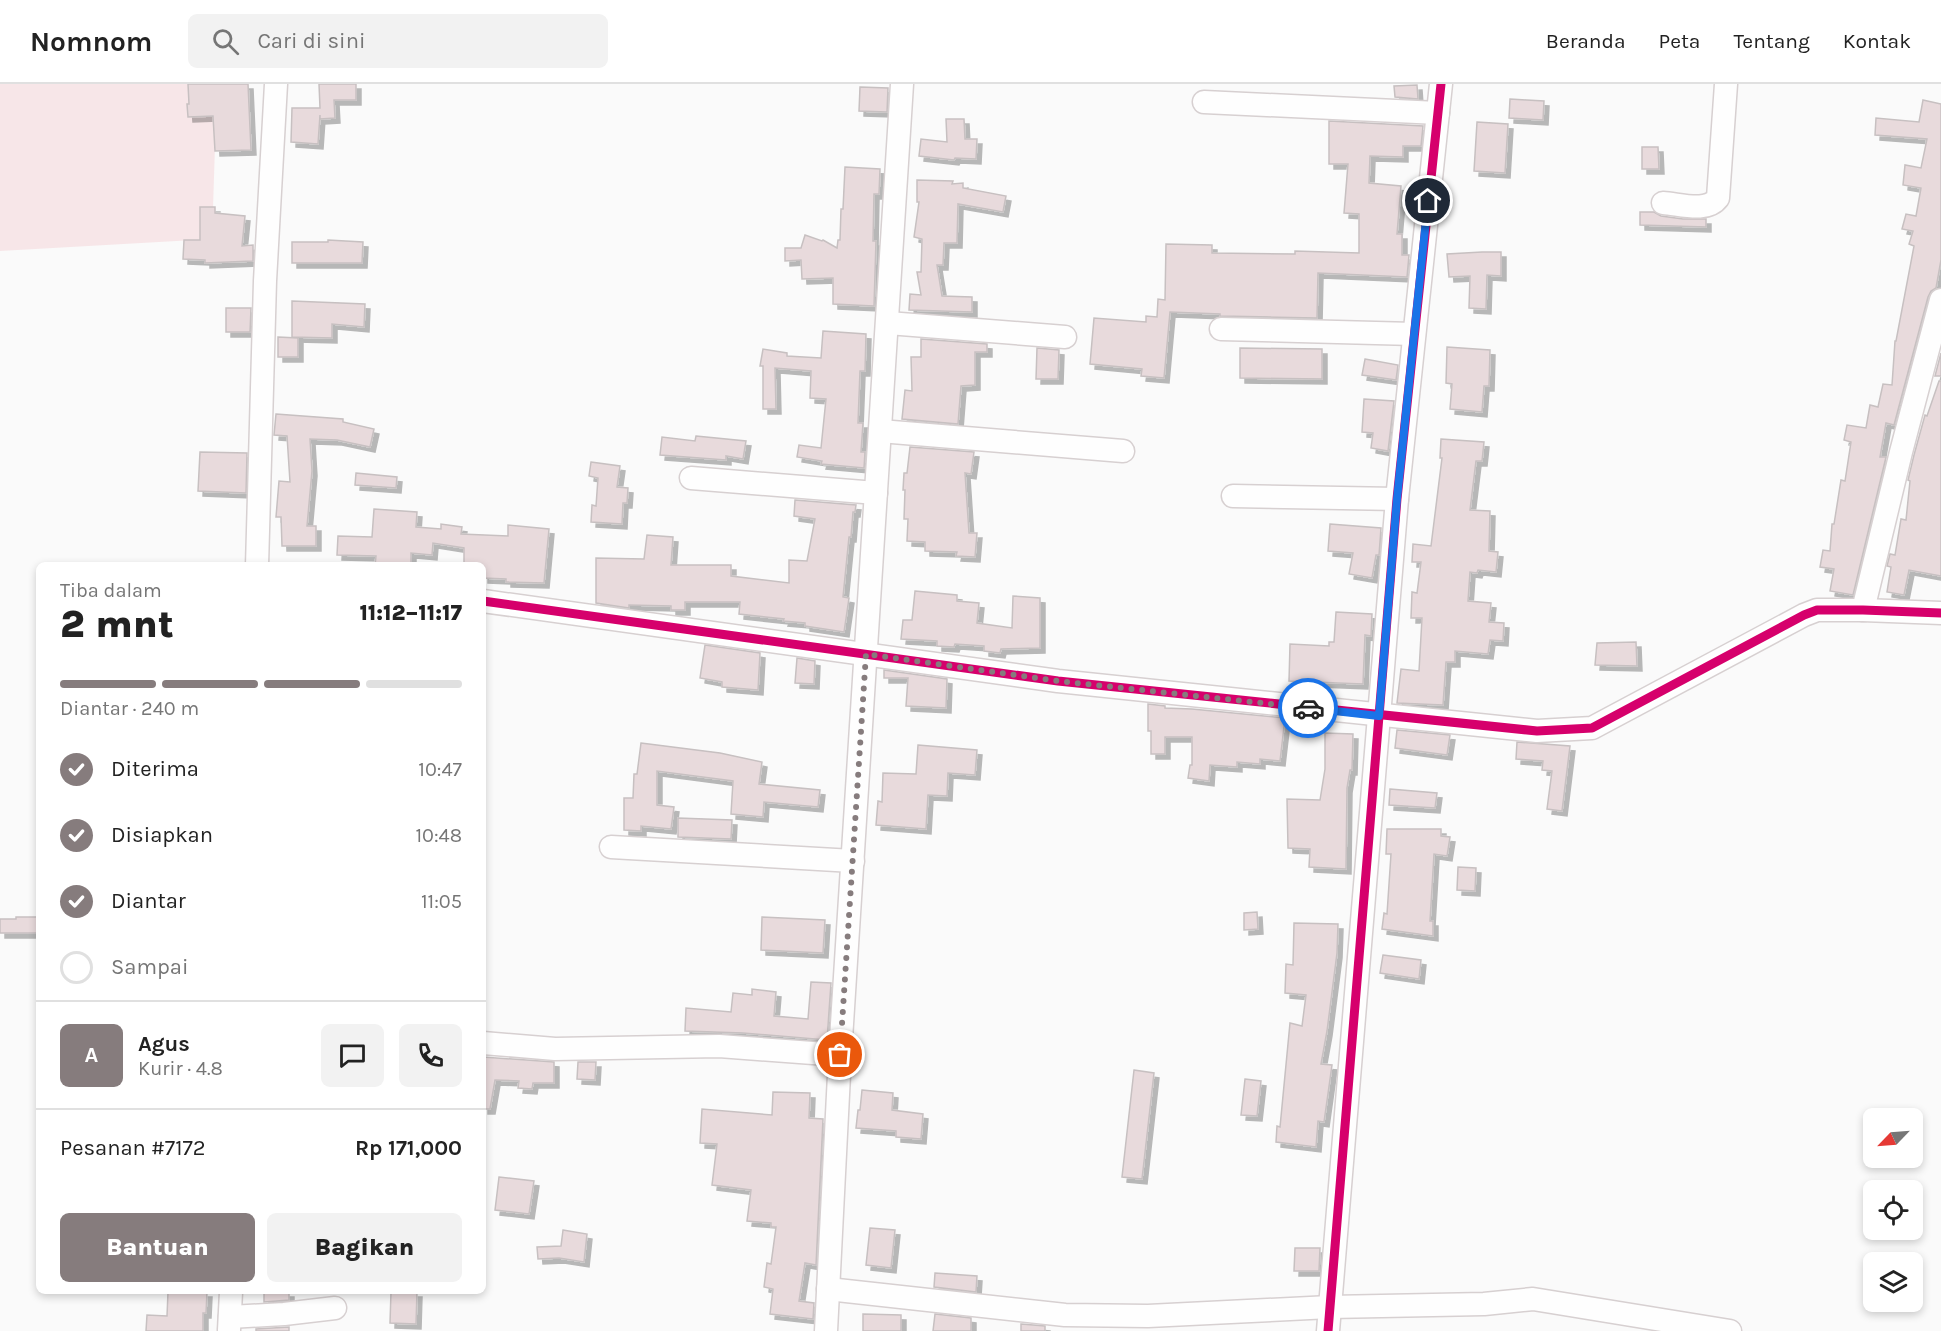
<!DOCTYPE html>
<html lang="id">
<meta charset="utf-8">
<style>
body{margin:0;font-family:Karla,sans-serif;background:#f2f2f2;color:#222;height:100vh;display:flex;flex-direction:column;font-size:22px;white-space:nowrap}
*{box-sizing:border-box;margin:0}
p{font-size:20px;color:#767676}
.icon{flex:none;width:33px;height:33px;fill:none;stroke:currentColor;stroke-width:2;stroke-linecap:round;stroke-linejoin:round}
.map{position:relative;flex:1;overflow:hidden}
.drawer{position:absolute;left:36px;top:478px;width:450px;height:732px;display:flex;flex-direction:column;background:#fff;border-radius:9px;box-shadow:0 3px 9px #0003}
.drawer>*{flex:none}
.needle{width:39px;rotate:245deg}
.controls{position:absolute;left:1863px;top:1024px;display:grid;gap:12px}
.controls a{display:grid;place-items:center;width:60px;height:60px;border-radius:9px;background:#fff;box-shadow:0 3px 9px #0003;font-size:30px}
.pin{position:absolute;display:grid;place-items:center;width:51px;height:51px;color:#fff;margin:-26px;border:3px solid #fff;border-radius:50%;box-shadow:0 2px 6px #0007}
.courier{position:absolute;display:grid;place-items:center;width:60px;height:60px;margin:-30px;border:4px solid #1a73e8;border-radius:50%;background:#fff;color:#222;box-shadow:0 2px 8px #0007}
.overview em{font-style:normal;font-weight:800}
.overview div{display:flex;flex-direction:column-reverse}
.overview{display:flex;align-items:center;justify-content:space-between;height:102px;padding:0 24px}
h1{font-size:39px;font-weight:800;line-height:45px}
.bar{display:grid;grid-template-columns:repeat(4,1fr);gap:9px 6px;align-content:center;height:72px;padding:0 24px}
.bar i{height:8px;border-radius:4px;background:#e0e0e0}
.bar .on{background:#867c7d}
.bar p{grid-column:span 4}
.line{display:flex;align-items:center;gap:15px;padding:0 24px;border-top:2px solid #e0e0e0}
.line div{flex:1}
.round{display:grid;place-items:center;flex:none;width:63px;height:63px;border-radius:9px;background:#f2f2f2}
ol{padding:0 24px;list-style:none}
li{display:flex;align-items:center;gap:18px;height:66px}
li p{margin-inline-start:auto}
li .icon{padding:6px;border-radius:50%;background:#867c7d;color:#fff;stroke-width:4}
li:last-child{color:#767676}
li i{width:33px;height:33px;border:3px solid #e0e0e0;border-radius:50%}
.primary-button{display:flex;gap:12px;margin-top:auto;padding:12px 24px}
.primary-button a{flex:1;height:69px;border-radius:9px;background:#867c7d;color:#fff;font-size:24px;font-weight:800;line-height:69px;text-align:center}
.primary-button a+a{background:#f2f2f2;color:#222}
header{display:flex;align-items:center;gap:36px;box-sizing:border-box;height:84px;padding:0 30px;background:#fff;border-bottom:2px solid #e0e0e0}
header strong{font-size:28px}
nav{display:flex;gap:33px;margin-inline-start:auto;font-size:21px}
.search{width:420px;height:54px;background:#f2f2f2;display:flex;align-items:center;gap:15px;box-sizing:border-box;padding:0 21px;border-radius:9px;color:#767676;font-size:22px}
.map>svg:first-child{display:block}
</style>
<header>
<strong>Nomnom</strong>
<div class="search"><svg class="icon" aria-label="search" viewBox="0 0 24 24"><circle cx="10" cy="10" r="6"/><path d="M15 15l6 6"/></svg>Cari di sini</div>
<nav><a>Beranda</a><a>Peta</a><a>Tentang</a><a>Kontak</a></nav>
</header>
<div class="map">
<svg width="1941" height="1247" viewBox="0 0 1941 1247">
<defs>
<filter id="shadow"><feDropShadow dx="5" dy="5" stdDeviation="0" flood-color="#0004"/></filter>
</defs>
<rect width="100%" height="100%" fill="#fafafa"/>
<polygon fill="#f7e6e8" points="0,0 217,0 212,155 0,167"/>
<g fill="#e8dadc" stroke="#c7c0c1" stroke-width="1.5" filter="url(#shadow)">
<polygon points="188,0 248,0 251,66 215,67 213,32 188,33 187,20 189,20"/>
<polygon points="319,0 356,0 356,16 334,16 335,34 320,35 320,31 318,60 291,58 292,24 320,24"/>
<polygon points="1417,1 1418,15 1395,13 1394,2"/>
<polygon points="860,3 888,4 887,28 859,27"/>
<polygon points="1510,15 1544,17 1543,36 1509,34"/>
<polygon points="1923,16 1941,20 1941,176 1936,204 1931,207 1928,213 1894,341 1886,339 1880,373 1886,373 1853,511 1830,507 1834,485 1820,483 1823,466 1830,467 1832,440 1834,440 1841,396 1845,397 1851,358 1844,356 1847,341 1866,344 1870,321 1878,323 1883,300 1892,301 1895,257 1896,257 1914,162 1909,160 1913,147 1902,145 1906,130 1916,132 1921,104 1903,101 1905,81 1921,84 1927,55 1875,51 1876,34 1919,38"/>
<polygon points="946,35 964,35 965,55 977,55 976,75 955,74 954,76 919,72 921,55 947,58"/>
<polygon points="1329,37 1423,42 1421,62 1403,62 1403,73 1370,72 1369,99 1401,102 1397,150 1402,150 1402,171 1409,171 1407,193 1318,189 1317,234 1220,232 1220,230 1170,228 1164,294 1141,292 1142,285 1090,280 1094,234 1146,238 1146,232 1157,233 1158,215 1165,216 1166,160 1212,161 1212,169 1295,170 1295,167 1359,169 1359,130 1344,129 1348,80 1329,80"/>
<polygon points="1477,38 1508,40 1505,89 1474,87"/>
<polygon points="1642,63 1658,63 1659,85 1642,85"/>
<polygon points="845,83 880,85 879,110 874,110 873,157 876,157 874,222 833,220 833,194 802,195 801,176 785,177 785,164 801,164 805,151 822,157 823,156 837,164 838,156 840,156 841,125 843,125"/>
<polygon points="917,96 953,97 952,100 963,99 963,104 1006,112 1003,128 958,120 957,159 944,159 943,181 937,181 942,212 972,213 972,228 909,226 910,210 921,211 917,188 921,188 922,155 914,153 919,118 917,118"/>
<polygon points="200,123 215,123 215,129 245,132 242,162 253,161 253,177 205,179 205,176 183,175 184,156 200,156"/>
<polygon points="1640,128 1654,128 1661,132 1683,135 1706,135 1706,143 1640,141"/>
<polygon points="328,156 363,158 362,179 292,179 292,158 328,158"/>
<polygon points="1482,168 1501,168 1501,192 1487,191 1486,225 1469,224 1470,192 1449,193 1447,170"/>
<polygon points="292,217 365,220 364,243 332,240 332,254 292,253"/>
<polygon points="226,224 251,224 250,248 226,248"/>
<polygon points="823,247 866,250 865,287 860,287 858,339 863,339 861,368 865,368 864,384 821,380 822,377 797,373 799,361 821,364 826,315 810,314 811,287 775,284 776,325 763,325 763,282 760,282 763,265 787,269 787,272 821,274"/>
<polygon points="278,253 298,254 298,273 278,273"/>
<polygon points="921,255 987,260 987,268 975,268 975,301 961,302 958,340 902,335 905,306 912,307 911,273 921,273"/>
<polygon points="1447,263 1490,266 1489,302 1484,302 1482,328 1450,325 1452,300 1446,299"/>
<polygon points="1037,264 1059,266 1058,295 1036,295"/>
<polygon points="1240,264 1322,265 1322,295 1240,294"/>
<polygon points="1941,269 1941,292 1935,292"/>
<polygon points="1365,275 1398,281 1396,296 1362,291"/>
<polygon points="1939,297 1941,297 1941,492 1909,486 1904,511 1887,508 1891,483 1887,482 1890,470 1895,471 1901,435 1906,436 1910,397 1908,396 1914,371 1925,331 1927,332"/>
<polygon points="1364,315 1394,317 1388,367 1371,364 1373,349 1362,348"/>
<polygon points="276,330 343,335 343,338 374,345 370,363 337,356 310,355 312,387 307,442 316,442 316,462 282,462 281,433 276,433 279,397 290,398 287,352 274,351"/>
<polygon points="696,352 746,357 743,375 726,372 726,376 660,371 662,353 695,357"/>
<polygon points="1441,355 1484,358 1482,377 1476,377 1470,426 1490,427 1489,467 1498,468 1496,488 1478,486 1477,489 1470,488 1468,517 1491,519 1489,538 1504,539 1503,557 1490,556 1488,570 1455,567 1455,578 1446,578 1443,621 1397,619 1401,585 1419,587 1422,534 1411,534 1412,508 1417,509 1421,478 1412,478 1413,460 1431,462 1442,374 1440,374"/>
<polygon points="910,363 974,368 971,390 965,389 969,449 977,449 975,473 956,472 957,468 925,467 925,458 907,457 908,435 904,435 905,406 903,406 904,389 907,389"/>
<polygon points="200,368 247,369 246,409 198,407"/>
<polygon points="591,378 620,382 617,403 628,404 627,419 623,419 622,440 591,438 592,421 596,422 598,394 589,392"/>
<polygon points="356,389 397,393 396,404 355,401"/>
<polygon points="795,416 856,421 855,428 853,428 851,453 849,453 843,513 849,514 844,548 805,542 805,539 783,537 784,535 739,530 740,518 685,518 685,526 671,526 671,522 629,521 629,524 596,519 596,474 644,475 647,451 673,453 671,481 731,481 731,492 789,499 789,476 807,477 815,435 794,432"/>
<polygon points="374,425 417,428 416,443 441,445 441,440 462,443 461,450 508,452 508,441 549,445 544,499 506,498 506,495 483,494 483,482 464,482 464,464 433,459 432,471 411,469 411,481 392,480 392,482 375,482 376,472 337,471 338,452 372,453"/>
<polygon points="1330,440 1381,444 1379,471 1376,471 1372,494 1349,490 1353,469 1328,467"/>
<polygon points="915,507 957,511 957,517 979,519 977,539 1012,544 1013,512 1040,514 1040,564 1001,565 1000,569 984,567 984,562 955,560 954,563 937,562 937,557 901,555 903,536 912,536"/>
<polygon points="1336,528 1372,530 1371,552 1365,551 1363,600 1289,597 1290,560 1329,562 1329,558 1334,558"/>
<polygon points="1636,558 1637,582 1595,581 1597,559"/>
<polygon points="705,561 760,569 758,606 722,603 722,598 700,594"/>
<polygon points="797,574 815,577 814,600 795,599"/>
<polygon points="884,586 947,595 946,624 906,622 908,594 884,594"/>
<polygon points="1148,620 1165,622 1165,624 1192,625 1285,634 1280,677 1260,675 1260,680 1237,678 1237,683 1210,681 1209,697 1188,694 1190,681 1192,681 1192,653 1165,653 1165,670 1151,670 1151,647 1148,647"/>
<polygon points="1397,646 1450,651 1447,671 1395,664"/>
<polygon points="1325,649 1353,650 1352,686 1350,686 1347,704 1346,785 1309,783 1310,765 1288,764 1287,715 1320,716 1325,685"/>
<polygon points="1517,658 1570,662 1562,727 1547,725 1552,687 1542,686 1543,677 1516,675"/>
<polygon points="641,659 720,669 762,678 759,700 820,706 818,723 764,718 763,733 731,730 733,697 657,687 657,721 674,723 671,745 641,742 641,747 624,746 624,714 633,714 634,690 637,690"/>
<polygon points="918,661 977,666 975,691 948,689 947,712 928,711 926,745 876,741 878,717 882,718 883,689 916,690"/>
<polygon points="1390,705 1437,709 1435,724 1389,721"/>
<polygon points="678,734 732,736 731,755 678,753"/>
<polygon points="1387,745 1441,745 1441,752 1450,753 1447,772 1434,770 1430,837 1433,837 1433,852 1382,845 1384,829 1387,830 1391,770 1386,770"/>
<polygon points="1458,783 1476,784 1475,807 1457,806"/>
<polygon points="1257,828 1258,845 1244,846 1244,829"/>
<polygon points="16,833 39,833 39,849 0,849 0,835 16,835"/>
<polygon points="762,833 825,836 823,869 761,866"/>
<polygon points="1294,839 1338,840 1337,869 1327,947 1321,980 1332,981 1324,1038 1318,1037 1316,1063 1276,1058 1277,1042 1280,1043 1290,939 1302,942 1306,911 1285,909 1286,880 1293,881"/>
<polygon points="1383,871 1421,876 1419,895 1380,889"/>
<polygon points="811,898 831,899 827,956 743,949 685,947 686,924 731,928 733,909 752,911 752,905 776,908 774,932 808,935"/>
<polygon points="483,973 554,978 554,999 533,999 532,1005 518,1004 519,997 495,996 490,1025 483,1025"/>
<polygon points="578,978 596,978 595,996 577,995"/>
<polygon points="1134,986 1154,989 1142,1095 1122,1093"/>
<polygon points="1245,995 1261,997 1257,1032 1241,1031"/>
<polygon points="862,1006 893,1009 892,1026 923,1030 921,1055 896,1053 896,1047 856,1044 858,1026 860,1026"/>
<polygon points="773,1008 810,1009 809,1034 823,1035 816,1181 805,1179 799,1217 814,1219 813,1235 770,1230 773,1205 764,1203 767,1179 771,1180 776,1143 771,1143 771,1139 747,1137 751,1106 712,1101 717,1060 700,1059 702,1025 772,1031"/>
<polygon points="499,1093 534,1097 529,1130 495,1126"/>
<polygon points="870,1144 895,1146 891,1184 866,1181"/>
<polygon points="563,1146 587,1150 584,1178 559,1174 538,1175 537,1163 561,1162"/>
<polygon points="1295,1164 1320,1164 1319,1187 1294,1187"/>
<polygon points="935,1189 977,1192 976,1208 934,1203"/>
<polygon points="168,1208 207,1208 206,1229 203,1229 203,1247 146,1247 147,1231 167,1232"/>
<polygon points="264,1208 289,1208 289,1216 264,1218"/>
<polygon points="391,1208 417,1208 416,1240 390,1239"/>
<polygon points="863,1230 901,1231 901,1247 863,1247"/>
<polygon points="935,1230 971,1234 971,1247 933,1247"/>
<polygon points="1021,1240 1045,1242 1045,1247 1021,1247"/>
<polygon points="289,1243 289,1247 256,1247 256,1245"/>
</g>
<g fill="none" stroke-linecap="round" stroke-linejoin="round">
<defs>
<g id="minor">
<polyline points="1204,18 1438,29"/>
<path d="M1663,119C1680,120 1707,129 1718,114L1726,0"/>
<polyline points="888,239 1065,253"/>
<polyline points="1221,245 1414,250"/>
<polyline points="880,347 1123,367"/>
<polyline points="691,394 876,409"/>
<polyline points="1233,412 1397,415"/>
<polyline points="257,482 265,197 276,0"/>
<polyline points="483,517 1058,597 1537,647 1592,644 1804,531 1817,526 1863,526 1941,529"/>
<polyline points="1863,526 1901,368 1941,216"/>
<polyline points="611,763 853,777"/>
<polyline points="483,959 555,965 719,962 840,971"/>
<polyline points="828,1205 1065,1231 1148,1232 1330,1223 1484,1220 1533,1215 1730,1247"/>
<polyline points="230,1233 284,1230 335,1224"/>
<polyline points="229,1246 231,1208"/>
<polyline points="826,1247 840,971 902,0"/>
<polyline points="1328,1247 1397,415 1441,0"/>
</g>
</defs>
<use href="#minor" stroke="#d7d0d1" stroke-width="25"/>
<use href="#minor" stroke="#fefefe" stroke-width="22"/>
<defs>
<g id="cycleway">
<polyline points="483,517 1058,597 1537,647 1592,644 1804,531 1817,526 1863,526 1941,529"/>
<polyline points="1328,1247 1397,415 1441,0"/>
</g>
</defs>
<use href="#cycleway" stroke="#fff" stroke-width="13"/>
<use href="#cycleway" stroke="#d6006c" stroke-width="9"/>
</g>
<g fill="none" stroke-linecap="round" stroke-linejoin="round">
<polyline stroke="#867c7d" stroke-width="6" stroke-dasharray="0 10.8" points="840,971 866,570 1058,597 1308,624"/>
<polyline stroke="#1a73e8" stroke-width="8" points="1308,624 1379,632 1397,415 1428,117"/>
</g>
</svg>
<div class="controls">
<a><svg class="needle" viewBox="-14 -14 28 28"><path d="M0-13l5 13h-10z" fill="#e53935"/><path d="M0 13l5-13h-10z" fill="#767676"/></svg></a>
<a><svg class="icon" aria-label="locate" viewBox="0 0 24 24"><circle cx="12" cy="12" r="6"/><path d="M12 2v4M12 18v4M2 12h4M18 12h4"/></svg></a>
<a><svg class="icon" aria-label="layers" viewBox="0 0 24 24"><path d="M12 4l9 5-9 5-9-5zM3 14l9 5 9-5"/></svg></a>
</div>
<div class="pin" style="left:840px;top:971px;background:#ea580c"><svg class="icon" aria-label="bag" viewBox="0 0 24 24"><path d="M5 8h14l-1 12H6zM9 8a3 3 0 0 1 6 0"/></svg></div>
<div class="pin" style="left:1428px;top:117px;background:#1f2937"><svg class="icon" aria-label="home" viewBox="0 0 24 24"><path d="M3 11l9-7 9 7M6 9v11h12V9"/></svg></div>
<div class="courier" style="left:1308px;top:624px"><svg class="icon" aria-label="car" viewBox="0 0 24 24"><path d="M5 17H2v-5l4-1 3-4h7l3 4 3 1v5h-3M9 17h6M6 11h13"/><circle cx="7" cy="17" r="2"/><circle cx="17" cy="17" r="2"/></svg></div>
<section class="drawer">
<div class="overview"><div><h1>2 mnt</h1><p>Tiba dalam</p></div><em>11:12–11:17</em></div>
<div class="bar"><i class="on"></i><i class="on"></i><i class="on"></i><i></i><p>Diantar · 240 m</p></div>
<ol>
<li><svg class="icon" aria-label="check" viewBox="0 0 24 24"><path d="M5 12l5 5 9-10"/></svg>Diterima<p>10:47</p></li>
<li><svg class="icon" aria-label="check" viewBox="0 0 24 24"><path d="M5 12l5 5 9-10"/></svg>Disiapkan<p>10:48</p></li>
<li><svg class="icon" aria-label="check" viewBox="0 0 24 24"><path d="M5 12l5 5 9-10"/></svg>Diantar<p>11:05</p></li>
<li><i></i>Sampai</li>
</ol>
<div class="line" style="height:108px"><b class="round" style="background:#867c7d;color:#fff">A</b><div><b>Agus</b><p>Kurir · 4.8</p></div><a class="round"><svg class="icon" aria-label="chat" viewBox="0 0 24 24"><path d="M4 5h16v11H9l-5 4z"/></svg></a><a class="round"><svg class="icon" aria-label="phone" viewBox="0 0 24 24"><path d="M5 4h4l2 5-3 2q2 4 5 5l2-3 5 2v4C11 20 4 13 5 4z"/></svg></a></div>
<div class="line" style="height:78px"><div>Pesanan #7172</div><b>Rp 171,000</b></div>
<div class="primary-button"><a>Bantuan</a><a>Bagikan</a></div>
</section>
</div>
